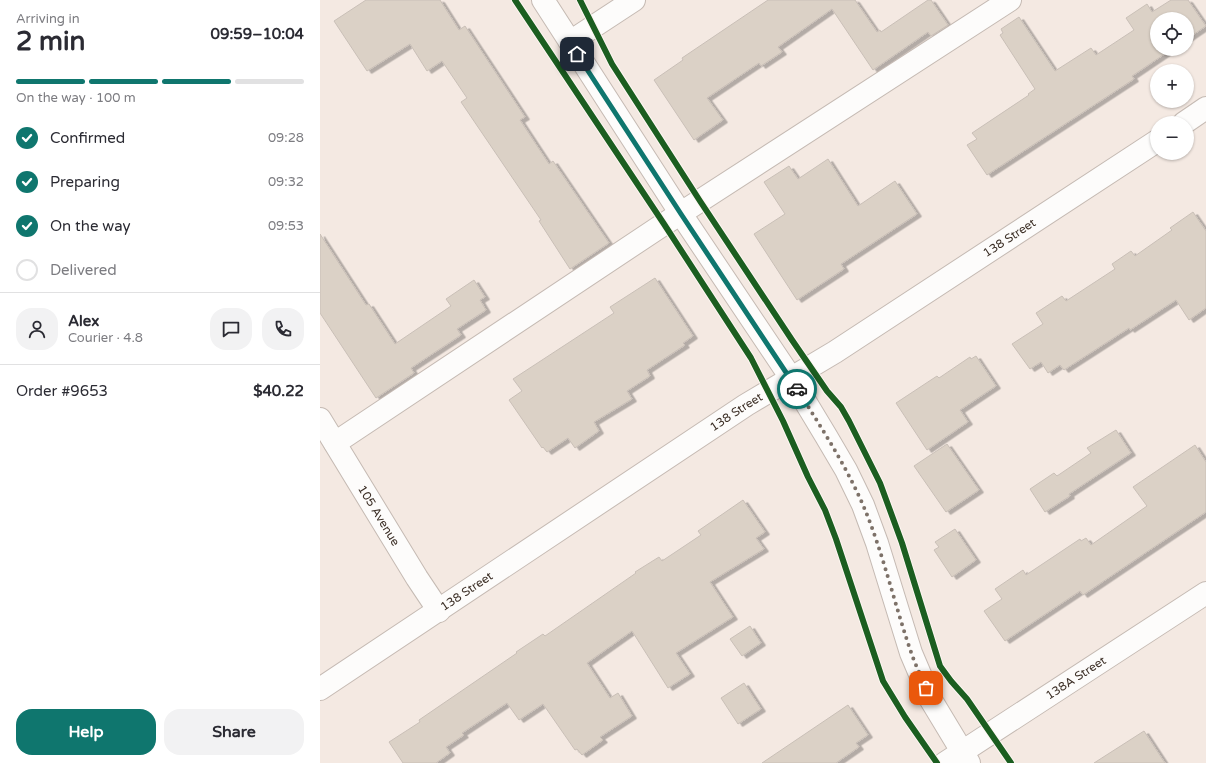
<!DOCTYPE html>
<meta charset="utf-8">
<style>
body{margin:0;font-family:"Varela Round",sans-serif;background:#f2f2f3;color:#2b2b33;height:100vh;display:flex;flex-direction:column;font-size:15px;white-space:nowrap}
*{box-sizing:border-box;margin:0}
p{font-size:13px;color:#7c7c81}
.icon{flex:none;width:22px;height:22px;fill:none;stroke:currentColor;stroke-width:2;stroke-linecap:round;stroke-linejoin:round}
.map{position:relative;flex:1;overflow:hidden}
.details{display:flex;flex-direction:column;background:#fff;width:320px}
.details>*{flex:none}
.tools{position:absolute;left:830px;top:12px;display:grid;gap:8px}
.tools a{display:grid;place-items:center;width:44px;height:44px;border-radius:50%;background:#fff;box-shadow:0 1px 3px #0004;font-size:20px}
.pin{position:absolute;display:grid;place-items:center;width:34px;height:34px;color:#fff;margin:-17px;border-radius:8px;box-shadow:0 2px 6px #0006}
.courier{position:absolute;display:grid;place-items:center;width:40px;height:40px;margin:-20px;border:3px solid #0f766e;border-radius:50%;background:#fff;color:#222;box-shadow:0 1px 5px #0007}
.summary em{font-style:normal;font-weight:800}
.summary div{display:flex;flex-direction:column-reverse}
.summary{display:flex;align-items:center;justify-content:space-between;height:68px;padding:0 16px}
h1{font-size:26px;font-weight:800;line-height:30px}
.bar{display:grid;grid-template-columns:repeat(4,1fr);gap:6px 4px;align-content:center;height:48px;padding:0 16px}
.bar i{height:5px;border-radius:3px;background:#e1e1e2}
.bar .active{background:#0f766e}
.bar p{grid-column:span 4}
.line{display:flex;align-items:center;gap:10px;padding:0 16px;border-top:1px solid #e1e1e2}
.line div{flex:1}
.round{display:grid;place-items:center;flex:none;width:42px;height:42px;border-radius:16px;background:#f2f2f3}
ol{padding:0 16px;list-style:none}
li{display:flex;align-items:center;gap:12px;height:44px}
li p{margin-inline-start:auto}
li .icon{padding:4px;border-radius:50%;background:#0f766e;color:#fff;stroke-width:4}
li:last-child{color:#7c7c81}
li i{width:22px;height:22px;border:2px solid #e1e1e2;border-radius:50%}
.cta{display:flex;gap:8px;margin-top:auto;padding:8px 16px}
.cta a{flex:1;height:46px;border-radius:16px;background:#0f766e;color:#fff;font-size:16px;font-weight:800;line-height:46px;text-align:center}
.cta a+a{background:#f2f2f3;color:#2b2b33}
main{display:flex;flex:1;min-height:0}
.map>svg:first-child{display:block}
</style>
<main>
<section class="details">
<div class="summary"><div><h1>2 min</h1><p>Arriving in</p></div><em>09:59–10:04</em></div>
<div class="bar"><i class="active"></i><i class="active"></i><i class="active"></i><i></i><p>On the way · 100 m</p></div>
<ol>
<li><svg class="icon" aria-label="check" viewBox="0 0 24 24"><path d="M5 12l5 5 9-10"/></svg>Confirmed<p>09:28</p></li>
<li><svg class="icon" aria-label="check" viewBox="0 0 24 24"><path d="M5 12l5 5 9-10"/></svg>Preparing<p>09:32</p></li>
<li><svg class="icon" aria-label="check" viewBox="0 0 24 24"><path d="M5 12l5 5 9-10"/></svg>On the way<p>09:53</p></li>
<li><i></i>Delivered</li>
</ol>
<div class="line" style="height:72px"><a class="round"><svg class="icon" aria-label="person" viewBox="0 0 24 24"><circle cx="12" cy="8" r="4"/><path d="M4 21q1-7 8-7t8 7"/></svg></a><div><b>Alex</b><p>Courier · 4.8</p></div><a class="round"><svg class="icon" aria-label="chat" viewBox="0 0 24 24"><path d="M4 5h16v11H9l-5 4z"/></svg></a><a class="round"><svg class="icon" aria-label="phone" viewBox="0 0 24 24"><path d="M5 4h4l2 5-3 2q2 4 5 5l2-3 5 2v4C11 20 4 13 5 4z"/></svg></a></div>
<div class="line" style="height:52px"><div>Order #9653</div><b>$40.22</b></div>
<div class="cta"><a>Help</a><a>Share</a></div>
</section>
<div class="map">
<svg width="886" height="763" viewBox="0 0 886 763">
<defs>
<filter id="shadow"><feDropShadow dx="4.5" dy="2.5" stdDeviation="0" flood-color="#0004"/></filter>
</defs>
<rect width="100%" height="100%" fill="#f4e9e2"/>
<g fill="#dbd1c6" stroke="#c9bfb7" filter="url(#shadow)">
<polygon points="46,0 120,0 139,30 145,26 205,117 200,120 229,164 233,161 289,243 250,269 219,221 221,220 141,102 147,98 122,61 107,71 90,44 47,71 14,21"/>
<polygon points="448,0 535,0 557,32 560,30 561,32 608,0 611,0 628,25 611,36 608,32 553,70 512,9 458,47 462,52 441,66 439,63 387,98 403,120 374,140 334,80 363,60 362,58"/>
<polygon points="851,0 868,0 886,26 867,39 867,19 837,19 837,49 852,49 812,76 814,79 667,175 647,145 657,139 652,133 709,95 708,94 715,89 680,35 683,33 681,29 699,17 735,71 771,48 776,55 814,30 806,18 827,4 832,12"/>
<polygon points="508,159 538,206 575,181 597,214 521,264 524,269 477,300 434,234 465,214 444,182 469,166 478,179"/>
<polygon points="873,212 886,231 886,308 869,320 856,300 810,330 809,328 744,370 740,365 728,373 721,362 710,369 692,344 723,324 716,313 742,296 746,301 795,269 792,264 811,251 815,256 852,230 850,228"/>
<polygon points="0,234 46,305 49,304 75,344 131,306 126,299 154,280 165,297 160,300 166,310 137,329 141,335 91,368 94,373 56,398 0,313"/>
<polygon points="335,278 373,336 363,343 365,345 327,370 330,376 307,391 312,399 274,422 279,431 255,448 248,438 227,452 223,447 222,448 189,400 202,391 193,379 294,313 290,307"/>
<polygon points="656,356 676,386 640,410 648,422 607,450 576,403 617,376 619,378 650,357 651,359"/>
<polygon points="796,430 811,453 749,494 750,496 725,512 710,489 734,473 737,476 771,453 767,448"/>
<polygon points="627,444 659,490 626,512 594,466"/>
<polygon points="875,445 886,462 886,512 763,595 760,591 685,641 664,611 682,599 675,589 703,570 706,575 760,539 761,541 766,538 771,545 827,506 813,487"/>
<polygon points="423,500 445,532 436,538 444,549 390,582 413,617 356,653 370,674 348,688 312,631 267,663 290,698 298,693 312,716 280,737 283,740 262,755 257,749 255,750 223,704 199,720 187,703 142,733 144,735 126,747 130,753 116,763 83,763 69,742 100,722 99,720 197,653 196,652 223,634 225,636 316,573 315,572 339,557 342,561 381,535 378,531"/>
<polygon points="635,529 656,560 632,577 614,550 619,547 615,542"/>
<polygon points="430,626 441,643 422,656 410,639"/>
<polygon points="424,683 441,709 418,724 401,698"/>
<polygon points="528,705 548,735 536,743 539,747 516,763 442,763"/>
<polygon points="824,731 845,763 774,763"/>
</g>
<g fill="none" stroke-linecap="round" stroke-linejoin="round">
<defs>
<g id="minor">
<polyline points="223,0 361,214 471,378 506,436 526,470 543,505 557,543 591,653 611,700 649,763"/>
<polyline points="250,42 314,0"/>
<polyline points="864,123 886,108"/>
<path id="s1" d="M0,419L97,578L119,611"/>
<polyline points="15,443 338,228 690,0"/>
<path id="s2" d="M0,689L426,405L515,352L837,141"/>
<path id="s3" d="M625,763L886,593"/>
</g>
</defs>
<use href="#minor" stroke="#c5bab3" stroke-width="24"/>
<use href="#minor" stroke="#fdfcfb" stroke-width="22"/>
<defs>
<g id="cycleway">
<polyline points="195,0 344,224 431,358 463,421 488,477 505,510 516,539 563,681 585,717 617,763"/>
<polyline points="260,0 292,64 380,201 472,340 507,391 521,407 529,421 560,483 582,543 620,666 631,681 647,699 691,763"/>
</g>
</defs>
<use href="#cycleway" stroke="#fef7f3" stroke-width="8"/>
<use href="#cycleway" stroke="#1b5e20" stroke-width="6"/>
</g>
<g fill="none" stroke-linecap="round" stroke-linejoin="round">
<path stroke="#7d7168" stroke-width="4" stroke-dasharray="0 7.2" d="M477,389C501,427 525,464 543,505C563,552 574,603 591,652C595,664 601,676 606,688"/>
<polyline stroke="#0f766e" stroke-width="5" points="257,54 361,214 477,389"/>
</g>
<g text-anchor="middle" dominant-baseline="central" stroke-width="3" stroke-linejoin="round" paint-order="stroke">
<g font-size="12" fill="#3d3027" stroke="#fef7f3">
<text stroke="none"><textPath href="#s2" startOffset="824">138 Street</textPath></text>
<text stroke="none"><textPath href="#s2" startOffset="500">138 Street</textPath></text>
<text stroke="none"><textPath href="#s1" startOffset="113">105 Avenue</textPath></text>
<text stroke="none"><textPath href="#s2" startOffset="176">138 Street</textPath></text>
<text stroke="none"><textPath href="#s3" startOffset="156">138A Street</textPath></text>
</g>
</g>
</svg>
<div class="tools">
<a><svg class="icon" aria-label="locate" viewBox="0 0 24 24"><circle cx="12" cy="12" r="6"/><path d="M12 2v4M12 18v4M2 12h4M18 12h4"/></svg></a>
<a>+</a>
<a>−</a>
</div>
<div class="pin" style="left:606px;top:688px;background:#ea580c"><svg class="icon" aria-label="bag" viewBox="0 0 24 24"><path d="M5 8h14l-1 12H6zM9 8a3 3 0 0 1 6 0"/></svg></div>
<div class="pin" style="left:257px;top:54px;background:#1f2937"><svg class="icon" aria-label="home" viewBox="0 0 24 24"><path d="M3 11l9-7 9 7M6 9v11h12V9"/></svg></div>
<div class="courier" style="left:477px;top:389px"><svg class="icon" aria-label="car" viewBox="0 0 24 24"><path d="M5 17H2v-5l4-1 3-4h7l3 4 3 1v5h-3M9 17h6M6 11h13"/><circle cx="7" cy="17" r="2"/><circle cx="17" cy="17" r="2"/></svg></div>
</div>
</main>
